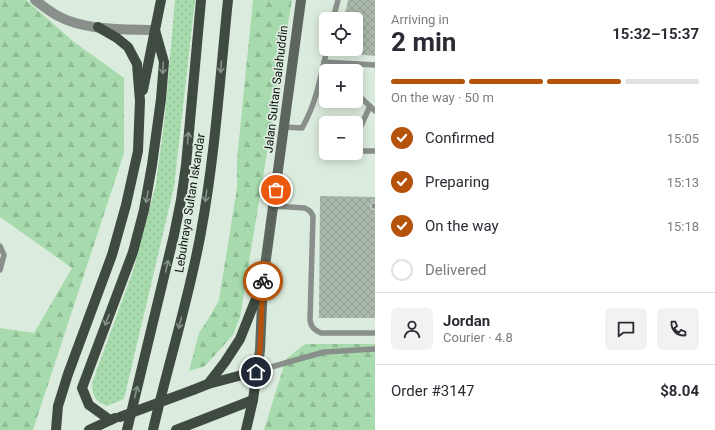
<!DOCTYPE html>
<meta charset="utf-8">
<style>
body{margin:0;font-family:Roboto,sans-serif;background:#f2f2f3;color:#2b2b33;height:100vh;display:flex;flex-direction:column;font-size:15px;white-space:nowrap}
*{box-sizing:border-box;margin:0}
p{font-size:13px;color:#7c7c81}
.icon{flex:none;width:22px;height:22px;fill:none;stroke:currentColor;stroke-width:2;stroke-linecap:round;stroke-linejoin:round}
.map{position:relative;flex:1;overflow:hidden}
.panel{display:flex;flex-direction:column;background:#fff;width:340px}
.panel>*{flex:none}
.controls{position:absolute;left:319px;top:12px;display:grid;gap:8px}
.controls a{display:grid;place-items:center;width:44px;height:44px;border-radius:6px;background:#fff;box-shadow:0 2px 10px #0003;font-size:20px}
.pin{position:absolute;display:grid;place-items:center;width:34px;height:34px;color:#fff;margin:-17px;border:2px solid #fff;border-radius:50%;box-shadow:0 1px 4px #0007}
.courier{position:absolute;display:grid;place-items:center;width:40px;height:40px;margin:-20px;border:3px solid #b45309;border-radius:50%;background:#fff;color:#222;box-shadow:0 1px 5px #0007}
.head em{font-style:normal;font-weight:700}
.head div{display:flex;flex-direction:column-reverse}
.head{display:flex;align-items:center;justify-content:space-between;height:68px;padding:0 16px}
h1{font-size:26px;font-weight:700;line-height:30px}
.bar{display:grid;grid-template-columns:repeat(4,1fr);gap:6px 4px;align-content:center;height:48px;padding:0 16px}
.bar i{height:5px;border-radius:3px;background:#e1e1e2}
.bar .current{background:#b45309}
.bar p{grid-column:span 4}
.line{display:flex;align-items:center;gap:10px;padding:0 16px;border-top:1px solid #e1e1e2}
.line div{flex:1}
.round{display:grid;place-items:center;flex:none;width:42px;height:42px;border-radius:6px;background:#f2f2f3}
ol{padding:0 16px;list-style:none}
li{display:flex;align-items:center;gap:12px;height:44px}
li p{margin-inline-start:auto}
li .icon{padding:4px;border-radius:50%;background:#b45309;color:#fff;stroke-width:4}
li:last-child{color:#7c7c81}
li i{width:22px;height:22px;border:2px solid #e1e1e2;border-radius:50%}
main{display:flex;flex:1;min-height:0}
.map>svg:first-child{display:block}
</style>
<main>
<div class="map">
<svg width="375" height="430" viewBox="0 0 375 430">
<defs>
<pattern id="grass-dots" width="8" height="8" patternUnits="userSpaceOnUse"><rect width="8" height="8" fill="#a7dbad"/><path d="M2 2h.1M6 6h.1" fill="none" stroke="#8fbb94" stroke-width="1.8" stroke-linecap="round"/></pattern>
<pattern id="forest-firs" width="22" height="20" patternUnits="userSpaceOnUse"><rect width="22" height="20" fill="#a7dbad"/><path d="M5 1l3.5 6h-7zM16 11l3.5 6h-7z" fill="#8fbb94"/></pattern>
<pattern id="building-cross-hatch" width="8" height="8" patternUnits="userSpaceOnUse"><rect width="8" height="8" fill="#aab9ab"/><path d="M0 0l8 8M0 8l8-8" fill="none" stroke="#919e92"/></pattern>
</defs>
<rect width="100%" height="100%" fill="#dbebdd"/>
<path fill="url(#grass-dots)" d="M175,0H195L174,187L124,399L107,406C94,401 93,396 92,383L133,271L156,184L165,115Z"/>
<g fill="url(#forest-firs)">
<polygon points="0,0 26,0 74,42 124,78 124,153 33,430 0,430 0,328 34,333 72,268 0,217"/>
<polygon points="253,0 292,0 240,317 233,335 205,366 189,371 199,333 209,318 219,300 237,188 237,160"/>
<polygon points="305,344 375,344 375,430 264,430 286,359"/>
</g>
<g fill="url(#building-cross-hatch)">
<polygon points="348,0 375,0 375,56 356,54 356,19 344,19"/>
<polygon points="320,196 375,197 375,202 372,203 370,206 372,209 375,210 375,318 319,318"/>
</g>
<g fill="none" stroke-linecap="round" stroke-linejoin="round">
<g stroke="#898f8a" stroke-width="5.5">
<polyline points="333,19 338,0"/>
<polyline points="324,62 375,65"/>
<polyline points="356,74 357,64"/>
<polyline points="356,93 375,111"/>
<path d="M285,127L302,128C316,104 321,76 327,49"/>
<polyline points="356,137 370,106"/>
<polyline points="356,151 375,151"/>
<path d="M274,206L305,208L310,211L313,216L310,320C311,327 314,330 321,333H375"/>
<polyline points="374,206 375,206"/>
<polyline points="0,246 4,255 0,270"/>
<polyline points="257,371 324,352 375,349"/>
</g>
<path stroke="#898f8a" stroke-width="10" d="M35,0C43,6 50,12 58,16C85,31 125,29 155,30"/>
<polyline stroke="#5d665e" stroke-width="10" points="257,371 260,350 263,281 301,0"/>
<g stroke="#3f4a40" stroke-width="10">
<polyline points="143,90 161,0"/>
<polyline points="208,384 225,362 240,339 263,281"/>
<polyline points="193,390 208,384 257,371 253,400 246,430"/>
<polyline points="110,420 89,405 82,388 133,252 144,210 152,165 161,99 164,62 155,30"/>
<polyline points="56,430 58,406 68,374 112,255 126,205 138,151 140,101 137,64 128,47 117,38 98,27"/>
<polyline points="89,430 115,418"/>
<polyline points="127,430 174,235 181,200 186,165 201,0"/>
<path d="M153,430C168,364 189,299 201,232C215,156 220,77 228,0"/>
<polyline points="176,430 253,400"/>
</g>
<polyline stroke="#3f4a40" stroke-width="10" points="120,417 193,390"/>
</g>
<defs><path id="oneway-shaft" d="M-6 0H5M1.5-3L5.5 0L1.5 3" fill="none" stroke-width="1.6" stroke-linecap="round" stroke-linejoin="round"/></defs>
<g stroke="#859287">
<use href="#oneway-shaft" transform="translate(221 67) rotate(95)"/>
<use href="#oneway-shaft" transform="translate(163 68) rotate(93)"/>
<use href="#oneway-shaft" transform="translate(188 138) rotate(-85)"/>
<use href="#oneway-shaft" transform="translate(206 196) rotate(98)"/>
<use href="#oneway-shaft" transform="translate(147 197) rotate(100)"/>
<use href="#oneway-shaft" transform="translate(167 266) rotate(-77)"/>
<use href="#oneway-shaft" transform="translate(107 320) rotate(111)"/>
<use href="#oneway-shaft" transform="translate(180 323) rotate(105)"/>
<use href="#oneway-shaft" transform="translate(136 392) rotate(-76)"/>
</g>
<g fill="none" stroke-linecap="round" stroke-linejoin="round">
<polyline stroke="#565f58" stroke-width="4" stroke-dasharray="0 7.2" points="263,281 276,190"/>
<polyline stroke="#b45309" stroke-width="5" points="256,372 260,350 263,281"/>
</g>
<g text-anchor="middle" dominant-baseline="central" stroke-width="3.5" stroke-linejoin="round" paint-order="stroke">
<g font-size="12" fill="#0f1410" stroke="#dbebdd">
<text transform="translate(276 89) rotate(-83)">Jalan Sultan Salahuddin</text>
<text transform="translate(190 203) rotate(-81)">Lebuhraya Sultan Iskandar</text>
</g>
</g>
</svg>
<div class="controls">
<a><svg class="icon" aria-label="locate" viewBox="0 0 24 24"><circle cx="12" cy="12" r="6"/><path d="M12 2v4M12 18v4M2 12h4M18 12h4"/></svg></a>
<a>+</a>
<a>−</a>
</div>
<div class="pin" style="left:276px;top:190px;background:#ea580c"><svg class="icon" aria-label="bag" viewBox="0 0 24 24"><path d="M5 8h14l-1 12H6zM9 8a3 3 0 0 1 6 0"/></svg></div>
<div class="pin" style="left:256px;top:372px;background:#1f2937"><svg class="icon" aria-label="home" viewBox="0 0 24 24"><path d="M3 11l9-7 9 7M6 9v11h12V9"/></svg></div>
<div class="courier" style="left:263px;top:281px"><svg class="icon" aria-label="bike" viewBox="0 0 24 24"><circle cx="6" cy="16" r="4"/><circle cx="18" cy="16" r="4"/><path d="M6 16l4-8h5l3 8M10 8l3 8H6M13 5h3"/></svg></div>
</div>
<section class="panel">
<div class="head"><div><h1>2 min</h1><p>Arriving in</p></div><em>15:32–15:37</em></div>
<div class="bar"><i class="current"></i><i class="current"></i><i class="current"></i><i></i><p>On the way · 50 m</p></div>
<ol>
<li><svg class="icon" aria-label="check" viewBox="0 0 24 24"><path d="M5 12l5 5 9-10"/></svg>Confirmed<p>15:05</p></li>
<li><svg class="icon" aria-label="check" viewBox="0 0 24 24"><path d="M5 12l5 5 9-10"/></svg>Preparing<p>15:13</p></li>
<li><svg class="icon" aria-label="check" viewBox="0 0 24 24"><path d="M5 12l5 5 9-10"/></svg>On the way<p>15:18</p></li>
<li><i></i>Delivered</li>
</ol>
<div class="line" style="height:72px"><a class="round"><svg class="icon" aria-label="person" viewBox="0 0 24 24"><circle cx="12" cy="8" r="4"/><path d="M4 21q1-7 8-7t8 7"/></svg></a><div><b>Jordan</b><p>Courier · 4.8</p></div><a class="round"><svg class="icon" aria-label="chat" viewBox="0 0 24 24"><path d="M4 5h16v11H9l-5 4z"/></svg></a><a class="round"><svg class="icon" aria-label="phone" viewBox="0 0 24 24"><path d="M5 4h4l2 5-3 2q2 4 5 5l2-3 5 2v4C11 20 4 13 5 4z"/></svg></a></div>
<div class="line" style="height:52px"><div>Order #3147</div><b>$8.04</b></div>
</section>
</main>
